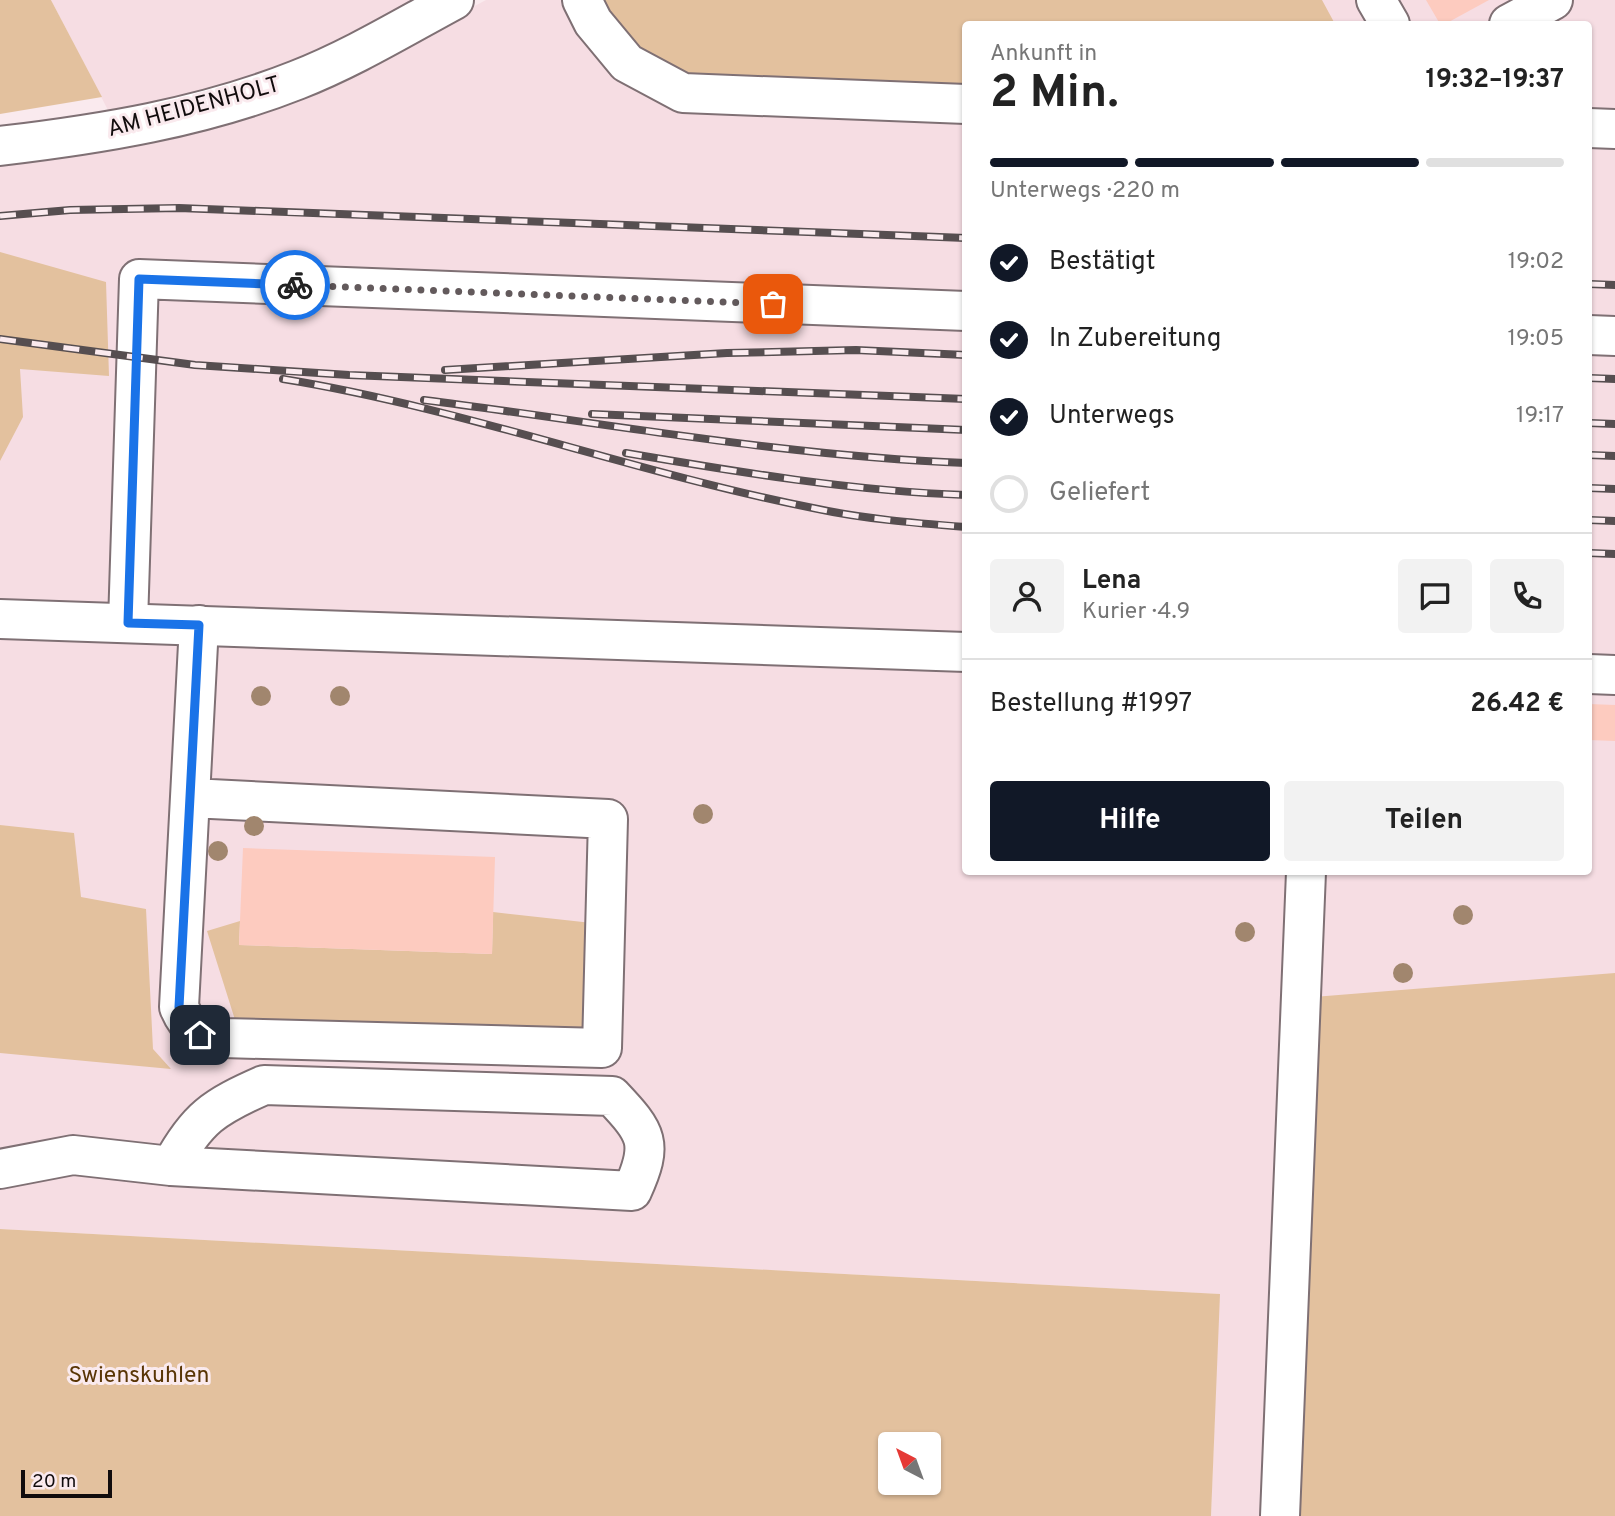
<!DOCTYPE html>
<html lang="de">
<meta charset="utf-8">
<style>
body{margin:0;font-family:Overpass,sans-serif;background:#f2f2f2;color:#222;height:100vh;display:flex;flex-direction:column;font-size:26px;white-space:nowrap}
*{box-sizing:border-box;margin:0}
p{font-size:23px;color:#767676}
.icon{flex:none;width:38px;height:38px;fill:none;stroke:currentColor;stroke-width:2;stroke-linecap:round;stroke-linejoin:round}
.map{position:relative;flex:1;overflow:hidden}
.details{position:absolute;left:962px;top:21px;width:630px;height:854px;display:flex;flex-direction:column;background:#fff;border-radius:7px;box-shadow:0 2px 5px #0004}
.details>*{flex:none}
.needle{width:46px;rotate:319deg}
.buttons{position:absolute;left:878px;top:1432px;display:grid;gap:14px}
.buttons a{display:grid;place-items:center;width:63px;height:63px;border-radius:7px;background:#fff;box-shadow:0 2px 5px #0004;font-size:35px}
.scale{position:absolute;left:21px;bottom:18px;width:91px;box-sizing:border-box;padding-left:7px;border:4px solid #110c0d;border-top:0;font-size:19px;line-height:24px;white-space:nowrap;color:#110c0d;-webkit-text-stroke:5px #faeaee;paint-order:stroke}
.pin{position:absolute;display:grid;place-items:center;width:60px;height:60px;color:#fff;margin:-30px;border-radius:14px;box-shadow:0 4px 10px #0006}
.courier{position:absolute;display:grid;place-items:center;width:70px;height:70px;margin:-35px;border:5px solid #1a73e8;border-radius:50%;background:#fff;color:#222;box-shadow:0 2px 9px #0007}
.overview em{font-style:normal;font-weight:700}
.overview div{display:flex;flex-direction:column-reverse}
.overview{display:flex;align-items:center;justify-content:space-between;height:119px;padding:0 28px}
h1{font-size:46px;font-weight:700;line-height:52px}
.bar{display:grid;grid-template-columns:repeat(4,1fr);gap:10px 7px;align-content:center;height:84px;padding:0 28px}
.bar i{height:9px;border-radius:5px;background:#e0e0e0}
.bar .on{background:#111827}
.bar p{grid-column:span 4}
.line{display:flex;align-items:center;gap:18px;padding:0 28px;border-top:2px solid #e0e0e0}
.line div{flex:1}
.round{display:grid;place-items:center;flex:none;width:74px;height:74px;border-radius:7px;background:#f2f2f2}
ol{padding:0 28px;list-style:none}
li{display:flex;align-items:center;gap:21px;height:77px}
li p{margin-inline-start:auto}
li .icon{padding:7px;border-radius:50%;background:#111827;color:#fff;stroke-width:4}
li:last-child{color:#767676}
li i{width:38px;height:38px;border:4px solid #e0e0e0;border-radius:50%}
.button{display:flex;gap:14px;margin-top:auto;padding:14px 28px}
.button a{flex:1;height:80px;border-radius:7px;background:#111827;color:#fff;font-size:28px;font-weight:700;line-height:80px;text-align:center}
.button a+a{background:#f2f2f2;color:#222}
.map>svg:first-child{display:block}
</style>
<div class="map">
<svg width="1615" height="1516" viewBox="0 0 1615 1516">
<rect width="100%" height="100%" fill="#faeaee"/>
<g fill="#f6dde3" fill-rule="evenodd">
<polygon points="51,0 419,0 353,37 245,84 110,114"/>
<path d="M486,0H1615V1516H1211L1219,1294L0,1229V161L334,81ZM966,24H1589V872H966Z"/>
</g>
<g fill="#e3c19e" fill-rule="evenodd">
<polygon points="0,0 51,0 102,97 0,114"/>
<polygon points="604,0 1322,0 1335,24 966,24 966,85 681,77 629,44"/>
<polygon points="0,252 106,282 109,376 20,369 23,417 0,461"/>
<polygon points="0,825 74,833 81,897 146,909 153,1049 171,1069 0,1053"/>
<polygon points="493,912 592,923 591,1040 236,1023 207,931 240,921 239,945 492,954"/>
<polygon points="1615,973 1615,1516 1280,1516 1301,998"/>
<path d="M0,1229L1220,1294L1211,1516H0ZM891,1444H929V1482H891Z"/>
</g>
<g fill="#fdcbbf">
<polygon points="1426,0 1489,0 1445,24 1440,24"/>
<polygon points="1589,704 1615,705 1615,741 1589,740"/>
<polygon points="243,848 495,857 492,954 239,945"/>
</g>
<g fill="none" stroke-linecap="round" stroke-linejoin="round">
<defs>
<g id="minor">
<polyline points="582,0 593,22 627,63 683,93 966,104"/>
<polyline points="1376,0 1390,24"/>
<polyline points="1509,24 1553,0"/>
<polyline points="1589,128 1615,129"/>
<path d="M0,146C101,134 201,118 297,80C351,59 402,28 454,0"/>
<polyline points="1589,335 1615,336"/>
<polyline points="0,619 966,652"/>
<polyline points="128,623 139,279 966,311"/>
<polyline points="1589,674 1615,675"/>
<path d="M191,798L608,819L602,1048L223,1038C199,1035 188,1029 179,1007L199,625"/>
<path d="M0,1169L73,1155L171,1166L632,1191C654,1143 647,1133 612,1096L264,1085C214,1107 197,1118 171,1166"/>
<polyline points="1280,1516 1306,872"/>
</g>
</defs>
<use href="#minor" stroke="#7f7074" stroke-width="42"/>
<use href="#minor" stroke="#fff" stroke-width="38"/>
<defs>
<g id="rail">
<polyline points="0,216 70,210 179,208 966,238"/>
<polyline points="1589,284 1615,285"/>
<polyline points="0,339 195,365 349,375 966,399"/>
<polyline points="445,370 727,353 856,350 966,355"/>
<polyline points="1589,378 1615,379"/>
<path d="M283,379C463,408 635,473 813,508C864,519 915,523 966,527"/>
<path d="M424,400C605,423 784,456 966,463"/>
<polyline points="592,414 966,430"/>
<polyline points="1589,423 1615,424"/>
<path d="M626,453C738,472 852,491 966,495"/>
<polyline points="1589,455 1615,456"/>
<polyline points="1589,488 1615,489"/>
<polyline points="1589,520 1615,521"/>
<polyline points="1589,553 1615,554"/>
</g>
</defs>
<use href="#rail" stroke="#564e50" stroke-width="8"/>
<use href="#rail" stroke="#faeaee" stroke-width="5" stroke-dasharray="16" stroke-linecap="butt"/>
</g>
<g fill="#a1866e">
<circle cx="261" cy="696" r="10"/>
<circle cx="340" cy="696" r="10"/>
<circle cx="703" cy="814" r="10"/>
<circle cx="254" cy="826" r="10"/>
<circle cx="218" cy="851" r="10"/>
<circle cx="1463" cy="915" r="10"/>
<circle cx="1245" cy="932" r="10"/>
<circle cx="1403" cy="973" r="10"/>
</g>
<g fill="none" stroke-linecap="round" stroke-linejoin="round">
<polyline stroke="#635a5c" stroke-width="7" stroke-dasharray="0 12.6" points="295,285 773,304"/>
<polyline stroke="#1a73e8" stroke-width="9" points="200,1035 185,1022 179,1007 199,625 128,623 139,279 295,285"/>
</g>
<g text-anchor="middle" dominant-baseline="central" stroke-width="6" stroke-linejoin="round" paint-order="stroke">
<g font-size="23" fill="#110c0d" stroke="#faeaee">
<text transform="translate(194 108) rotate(-15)">AM HEIDENHOLT</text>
</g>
<g font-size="23" fill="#593505" stroke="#faeaee">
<text x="139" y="1376">Swienskuhlen</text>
</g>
</g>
</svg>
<div class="buttons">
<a><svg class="needle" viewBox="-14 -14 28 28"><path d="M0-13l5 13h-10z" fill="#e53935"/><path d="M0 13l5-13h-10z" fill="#767676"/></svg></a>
</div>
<div class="scale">20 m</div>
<div class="pin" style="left:773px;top:304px;background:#ea580c"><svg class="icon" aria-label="bag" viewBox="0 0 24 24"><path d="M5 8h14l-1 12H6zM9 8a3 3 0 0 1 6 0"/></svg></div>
<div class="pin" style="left:200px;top:1035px;background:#1f2937"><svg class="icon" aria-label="home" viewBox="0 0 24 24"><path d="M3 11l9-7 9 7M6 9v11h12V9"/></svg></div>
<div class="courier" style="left:295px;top:285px"><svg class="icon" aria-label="bike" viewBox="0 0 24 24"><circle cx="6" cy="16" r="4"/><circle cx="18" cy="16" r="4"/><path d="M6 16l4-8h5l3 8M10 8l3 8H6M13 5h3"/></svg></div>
<section class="details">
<div class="overview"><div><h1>2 Min.</h1><p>Ankunft in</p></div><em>19:32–19:37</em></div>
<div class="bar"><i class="on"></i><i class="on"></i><i class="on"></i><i></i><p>Unterwegs · 220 m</p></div>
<ol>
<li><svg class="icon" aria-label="check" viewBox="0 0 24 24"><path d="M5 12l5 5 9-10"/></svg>Bestätigt<p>19:02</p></li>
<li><svg class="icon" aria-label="check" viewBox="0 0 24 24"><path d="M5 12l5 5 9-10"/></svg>In Zubereitung<p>19:05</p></li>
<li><svg class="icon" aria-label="check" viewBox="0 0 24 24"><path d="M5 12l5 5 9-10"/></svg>Unterwegs<p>19:17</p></li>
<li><i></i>Geliefert</li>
</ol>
<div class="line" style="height:126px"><a class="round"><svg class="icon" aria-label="person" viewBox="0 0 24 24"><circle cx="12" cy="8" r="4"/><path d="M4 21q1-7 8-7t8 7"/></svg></a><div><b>Lena</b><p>Kurier · 4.9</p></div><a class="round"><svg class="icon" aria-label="chat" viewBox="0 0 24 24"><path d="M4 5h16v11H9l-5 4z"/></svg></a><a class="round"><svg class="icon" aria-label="phone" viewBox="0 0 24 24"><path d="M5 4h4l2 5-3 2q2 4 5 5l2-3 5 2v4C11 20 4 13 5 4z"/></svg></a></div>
<div class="line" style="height:91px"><div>Bestellung #1997</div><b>26.42 €</b></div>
<div class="button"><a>Hilfe</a><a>Teilen</a></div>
</section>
</div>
